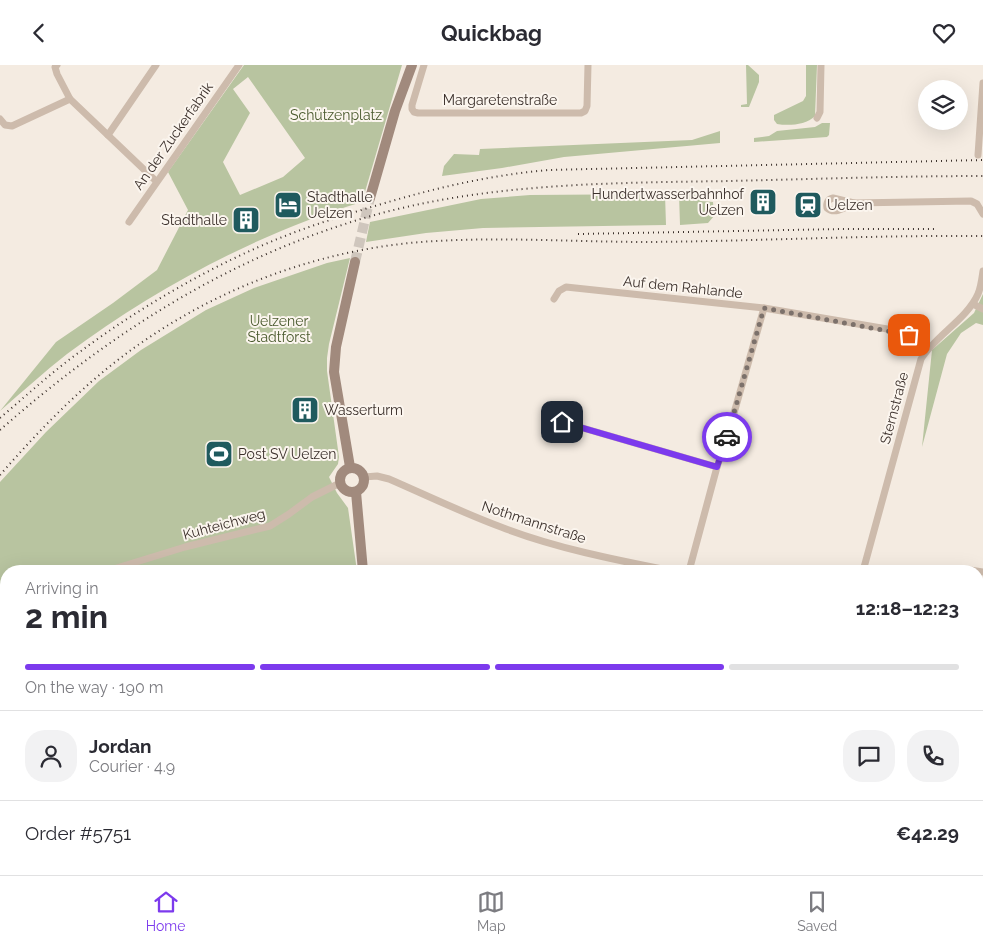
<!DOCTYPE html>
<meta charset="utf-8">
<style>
body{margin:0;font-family:Raleway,sans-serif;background:#f2f2f3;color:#2b2b33;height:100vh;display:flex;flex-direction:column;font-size:19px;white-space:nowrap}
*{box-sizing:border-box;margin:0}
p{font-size:16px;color:#7c7c81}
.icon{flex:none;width:28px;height:28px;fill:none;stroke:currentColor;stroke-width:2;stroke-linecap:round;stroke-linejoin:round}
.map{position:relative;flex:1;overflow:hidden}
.side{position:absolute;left:0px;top:500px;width:984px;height:310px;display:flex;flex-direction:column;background:#fff;border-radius:20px 20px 0 0;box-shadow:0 5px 20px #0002}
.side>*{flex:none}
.tools{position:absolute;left:918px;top:15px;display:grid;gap:10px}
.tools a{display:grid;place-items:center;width:50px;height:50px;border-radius:50%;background:#fff;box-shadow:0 5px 20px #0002;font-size:25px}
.pin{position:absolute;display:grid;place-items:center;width:42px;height:42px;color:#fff;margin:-21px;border-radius:10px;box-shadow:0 2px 8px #0006}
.courier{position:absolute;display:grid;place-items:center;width:50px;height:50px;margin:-25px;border:4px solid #7c3aed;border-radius:50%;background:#fff;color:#222;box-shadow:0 1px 6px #0007}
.head em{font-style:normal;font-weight:700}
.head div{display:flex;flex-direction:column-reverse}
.head{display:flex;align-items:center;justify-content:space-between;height:85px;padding:0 25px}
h1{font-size:32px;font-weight:700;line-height:38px}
.bar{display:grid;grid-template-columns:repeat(4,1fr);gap:8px 5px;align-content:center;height:60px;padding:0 25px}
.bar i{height:6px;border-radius:4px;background:#e1e1e2}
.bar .selected{background:#7c3aed}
.bar p{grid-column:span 4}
.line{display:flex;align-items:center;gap:12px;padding:0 25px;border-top:1px solid #e1e1e2}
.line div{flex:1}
.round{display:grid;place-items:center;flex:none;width:52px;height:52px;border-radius:20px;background:#f2f2f3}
header{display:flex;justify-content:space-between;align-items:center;height:65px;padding:0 25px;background:#fff;font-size:22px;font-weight:700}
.tab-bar{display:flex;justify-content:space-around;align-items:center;height:70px;border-top:1px solid #e1e1e2;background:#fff;font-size:14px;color:#7c7c81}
.tab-bar a{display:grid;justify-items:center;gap:2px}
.tab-bar .selected{color:#7c3aed}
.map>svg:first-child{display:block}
</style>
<header><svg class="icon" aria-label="back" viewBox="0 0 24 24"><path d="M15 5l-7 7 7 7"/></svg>Quickbag<svg class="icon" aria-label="heart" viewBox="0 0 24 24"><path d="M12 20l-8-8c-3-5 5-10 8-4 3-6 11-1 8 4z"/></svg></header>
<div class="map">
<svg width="983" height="810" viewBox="0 0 983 810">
<rect width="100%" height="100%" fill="#f4ebe1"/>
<g fill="#b8c4a0" fill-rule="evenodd">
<path d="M244,0H402L362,137C256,169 156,223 67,289C44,307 22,327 0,346L56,277L113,238L157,205L188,145L168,107ZM248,12L305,93L283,112L240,130L223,97L250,48L233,24Z"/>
<polygon points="746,0 748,0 759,10 759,17 749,42 741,42 741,40 747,39"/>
<path d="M806,0H817L815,51C806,60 789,61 777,59L774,55V50L803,36L806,31Z"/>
<polygon points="822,58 830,58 829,70 827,72 754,77 754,73 769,71 777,66 815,62"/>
<polygon points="720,66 720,78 564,92 502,103 442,111 444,101 454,89 479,90 480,84 692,75"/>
<polygon points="692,127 701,136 713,137 714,151 708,158 680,160 679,129"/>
<polygon points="665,129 666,160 483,163 426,168 366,177 370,157 481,134 530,130"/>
<polygon points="350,193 329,279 327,293 327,306 339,392 338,399 329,412 337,428 348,443 357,506 6,506 6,804 388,804 388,810 0,810 0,417 46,367 99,316 141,285 206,245 254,223 327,198"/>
<polygon points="983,229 983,260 976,258 961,268 947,289 922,382 932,285 974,248"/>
</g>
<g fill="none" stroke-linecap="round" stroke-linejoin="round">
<polyline stroke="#7fb0b2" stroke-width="2" points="0,639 6,640"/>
<polyline stroke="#cfc6bd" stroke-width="10" stroke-dasharray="10 5" stroke-linecap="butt" points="355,197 370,133"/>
<g stroke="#cdbbac" stroke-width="7">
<polyline points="57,0 55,2 57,9 70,34"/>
<polyline points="424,0 412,40 412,44 414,47 418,48 581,48 585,46 587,41 588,0"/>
<polyline points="817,53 820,47 821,0"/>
<polyline points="0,54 5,60 12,61 70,34 156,116"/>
<polyline points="108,70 156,0"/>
<polyline points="978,90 983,18"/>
<path d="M833,133L854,138C846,142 835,150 827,143C826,138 828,134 833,133Z"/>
<polyline points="854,138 971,136 977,139 983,149"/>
<polyline points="129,157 239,0"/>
<polyline points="554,234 559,226 566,222 764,243 899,266 920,275 929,281"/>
<polyline points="973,239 983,244"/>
<polyline points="562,357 717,402"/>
<path d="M364,412L377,411L389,414C426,430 463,448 501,462C555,483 616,495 672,506"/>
<polyline points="107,506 185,482 270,461 289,449 312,432 340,418"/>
<polyline points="689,506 717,402 728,369 764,243"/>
<path d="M863,506L921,294C936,270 967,254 978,229C981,222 982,213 983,206"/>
<polyline points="952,506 970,505 983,507"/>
<polyline points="0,547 6,545"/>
<polyline points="536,804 547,810"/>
<polyline points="727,804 738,810"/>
<polyline points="929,804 929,810"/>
<polyline points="512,810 518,804"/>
<polyline points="779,810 782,804"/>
</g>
<g stroke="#a18a7d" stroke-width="10">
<polyline points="370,133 395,46 412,0"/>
<polyline points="350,402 334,307 336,282 355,197"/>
<circle cx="352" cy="415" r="12"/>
<polyline points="356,427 363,506"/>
<polyline points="393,810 393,804"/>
</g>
<g stroke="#3b302b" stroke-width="2" stroke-dasharray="1 4" stroke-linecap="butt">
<polyline points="578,169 841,164 936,164"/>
<path d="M0,353C27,330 53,306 81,286C140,242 216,198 285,171C318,158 351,148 385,138C439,122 492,110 548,105L983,95"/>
<path d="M0,365C102,275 215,201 345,159C469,118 601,118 731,116C815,114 899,111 983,111"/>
<path d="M0,410C35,370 72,331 114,298C205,226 320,182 436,176C507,172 578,177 649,177C760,176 872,170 983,171"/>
</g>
</g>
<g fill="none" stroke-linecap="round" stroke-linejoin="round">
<polyline stroke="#7c716b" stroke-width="5" stroke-dasharray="0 9" points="727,372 764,243 909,270"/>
<polyline stroke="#7c3aed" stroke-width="6" points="562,357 717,402 727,372"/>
</g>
<defs>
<symbol id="building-square" viewBox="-11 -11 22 22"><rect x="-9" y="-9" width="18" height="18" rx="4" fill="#1f5a5e" stroke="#fbf5ee"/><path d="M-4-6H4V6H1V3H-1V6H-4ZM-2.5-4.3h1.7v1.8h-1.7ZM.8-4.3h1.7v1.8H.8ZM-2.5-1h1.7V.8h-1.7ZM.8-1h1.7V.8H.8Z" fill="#fff"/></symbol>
<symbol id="hotel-square" viewBox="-11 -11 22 22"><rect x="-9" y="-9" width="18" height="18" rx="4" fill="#1f5a5e" stroke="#fbf5ee"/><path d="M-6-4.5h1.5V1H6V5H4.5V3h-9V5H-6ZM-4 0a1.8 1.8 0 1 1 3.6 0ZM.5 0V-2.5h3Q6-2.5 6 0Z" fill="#fff"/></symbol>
<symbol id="station-square" viewBox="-11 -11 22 22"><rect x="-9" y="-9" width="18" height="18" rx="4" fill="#1f5a5e" stroke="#fbf5ee"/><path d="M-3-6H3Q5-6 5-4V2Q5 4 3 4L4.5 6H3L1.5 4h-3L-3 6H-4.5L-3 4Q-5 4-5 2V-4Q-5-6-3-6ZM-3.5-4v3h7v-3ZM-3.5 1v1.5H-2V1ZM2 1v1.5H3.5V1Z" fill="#fff"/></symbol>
<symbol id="stadium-square" viewBox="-11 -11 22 22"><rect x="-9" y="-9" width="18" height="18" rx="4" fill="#1f5a5e" stroke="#fbf5ee"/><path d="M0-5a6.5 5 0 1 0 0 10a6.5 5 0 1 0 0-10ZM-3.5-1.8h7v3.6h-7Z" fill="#fff"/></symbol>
</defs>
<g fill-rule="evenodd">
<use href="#building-square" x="747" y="121" width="32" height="32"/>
<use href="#hotel-square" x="272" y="124" width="32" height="32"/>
<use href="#station-square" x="792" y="124" width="32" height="32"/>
<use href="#building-square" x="230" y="139" width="32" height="32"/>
<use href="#building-square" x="289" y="329" width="32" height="32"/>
<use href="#stadium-square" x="203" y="373" width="32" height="32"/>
</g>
<g text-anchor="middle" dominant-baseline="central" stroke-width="4" stroke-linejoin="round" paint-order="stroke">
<g font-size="14" fill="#3b302b" stroke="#fbf5ee">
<text x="500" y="35">Margaretenstraße</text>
<text transform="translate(173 71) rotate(-55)">An der Zuckerfabrik</text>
<text transform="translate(683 222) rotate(6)">Auf dem Rahlande</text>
<text transform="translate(894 343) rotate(-75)">Sternstraße</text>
<text transform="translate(534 457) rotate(18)">Nothmannstraße</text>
<text transform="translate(224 459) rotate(-15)">Kuhteichweg</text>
</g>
<g font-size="14" fill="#4a5a2e" stroke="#fbf5ee">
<text x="336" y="50">Schützenplatz</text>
<text x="279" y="256">Uelzener<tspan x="279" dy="16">Stadtforst</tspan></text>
</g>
<g font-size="14" fill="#3b302b" stroke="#fbf5ee" text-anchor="start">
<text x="744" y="129" text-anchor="end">Hundertwasserbahnhof<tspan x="744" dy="16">Uelzen</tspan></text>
<text x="307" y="132">Stadthalle<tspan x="307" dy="16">Uelzen</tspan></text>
<text x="827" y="140">Uelzen</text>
<text x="227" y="155" text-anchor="end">Stadthalle</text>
<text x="324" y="345">Wasserturm</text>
<text x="238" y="389">Post SV Uelzen</text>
</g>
</g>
</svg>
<div class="tools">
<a><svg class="icon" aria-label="layers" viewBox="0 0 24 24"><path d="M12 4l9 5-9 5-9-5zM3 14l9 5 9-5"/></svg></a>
</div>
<div class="pin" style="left:909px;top:270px;background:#ea580c"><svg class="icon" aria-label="bag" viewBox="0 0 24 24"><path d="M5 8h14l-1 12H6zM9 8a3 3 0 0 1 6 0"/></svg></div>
<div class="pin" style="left:562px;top:357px;background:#1f2937"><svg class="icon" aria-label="home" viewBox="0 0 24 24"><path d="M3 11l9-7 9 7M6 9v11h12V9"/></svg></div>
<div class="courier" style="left:727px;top:372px"><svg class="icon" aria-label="car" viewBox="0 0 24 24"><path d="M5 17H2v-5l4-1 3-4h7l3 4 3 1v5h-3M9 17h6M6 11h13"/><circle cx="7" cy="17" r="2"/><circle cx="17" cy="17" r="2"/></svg></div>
<section class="side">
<div class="head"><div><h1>2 min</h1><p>Arriving in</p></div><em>12:18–12:23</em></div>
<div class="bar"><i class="selected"></i><i class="selected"></i><i class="selected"></i><i></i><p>On the way · 190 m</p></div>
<div class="line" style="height:90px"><a class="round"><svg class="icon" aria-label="person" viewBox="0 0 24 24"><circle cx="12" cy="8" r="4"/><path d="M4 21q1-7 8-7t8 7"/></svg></a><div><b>Jordan</b><p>Courier · 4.9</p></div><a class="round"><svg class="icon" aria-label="chat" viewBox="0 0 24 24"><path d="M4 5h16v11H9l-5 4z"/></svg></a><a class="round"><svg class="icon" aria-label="phone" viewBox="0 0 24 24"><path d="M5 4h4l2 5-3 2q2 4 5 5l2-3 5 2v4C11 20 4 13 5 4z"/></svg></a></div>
<div class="line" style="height:65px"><div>Order #5751</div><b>€42.29</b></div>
</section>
</div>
<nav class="tab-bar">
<a class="selected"><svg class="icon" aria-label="home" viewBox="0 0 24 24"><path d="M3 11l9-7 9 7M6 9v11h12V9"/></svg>Home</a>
<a><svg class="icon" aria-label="map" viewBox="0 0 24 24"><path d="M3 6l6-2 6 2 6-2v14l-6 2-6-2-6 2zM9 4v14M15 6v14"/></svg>Map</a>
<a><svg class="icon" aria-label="saved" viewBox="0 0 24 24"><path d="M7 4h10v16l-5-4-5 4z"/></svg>Saved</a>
</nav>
